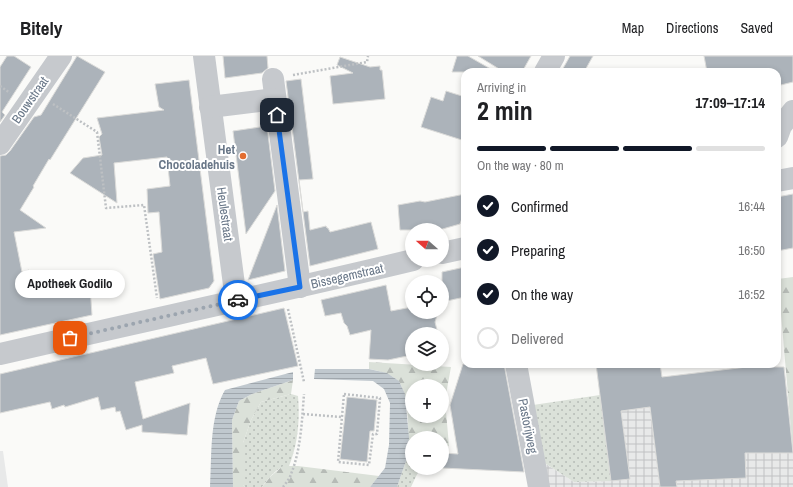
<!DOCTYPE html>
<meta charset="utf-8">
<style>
body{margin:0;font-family:"Archivo Narrow",sans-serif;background:#f2f2f2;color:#202124;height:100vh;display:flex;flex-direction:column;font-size:15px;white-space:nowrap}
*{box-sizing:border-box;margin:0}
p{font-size:13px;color:#757577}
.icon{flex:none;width:22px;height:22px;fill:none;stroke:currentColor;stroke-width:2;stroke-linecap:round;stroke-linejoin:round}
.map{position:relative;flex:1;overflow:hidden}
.sheet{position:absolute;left:461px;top:12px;width:320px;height:300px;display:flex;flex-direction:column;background:#fff;border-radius:12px;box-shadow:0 2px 6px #0003}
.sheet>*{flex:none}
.needle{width:26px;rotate:291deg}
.controls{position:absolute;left:405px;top:167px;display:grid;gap:8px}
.controls a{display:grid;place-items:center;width:44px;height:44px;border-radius:50%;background:#fff;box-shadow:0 2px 6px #0003;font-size:20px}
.pin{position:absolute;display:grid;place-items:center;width:34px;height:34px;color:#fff;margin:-17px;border-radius:8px;box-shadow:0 2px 6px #0006}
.courier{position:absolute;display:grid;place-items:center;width:40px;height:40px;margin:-20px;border:3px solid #1a73e8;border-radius:50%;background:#fff;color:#222;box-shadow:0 1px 5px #0007}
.bubble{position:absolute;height:28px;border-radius:14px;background:#fff;box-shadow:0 2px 6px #0003;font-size:13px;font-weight:700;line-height:28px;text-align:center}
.headline em{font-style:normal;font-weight:700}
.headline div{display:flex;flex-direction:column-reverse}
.headline{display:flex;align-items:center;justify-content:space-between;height:68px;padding:0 16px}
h1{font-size:26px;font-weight:700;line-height:30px}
.bar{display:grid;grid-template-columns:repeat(4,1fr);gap:6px 4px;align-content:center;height:48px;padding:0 16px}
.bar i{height:5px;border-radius:3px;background:#e0e0e0}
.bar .selected{background:#111827}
.bar p{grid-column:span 4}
ol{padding:0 16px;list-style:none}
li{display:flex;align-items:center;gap:12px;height:44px}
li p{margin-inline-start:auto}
li .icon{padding:4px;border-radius:50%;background:#111827;color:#fff;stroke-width:4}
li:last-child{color:#757577}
li i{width:22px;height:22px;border:2px solid #e0e0e0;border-radius:50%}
header{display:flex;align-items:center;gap:24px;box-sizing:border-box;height:56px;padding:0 20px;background:#fff;border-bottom:1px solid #e0e0e0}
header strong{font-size:19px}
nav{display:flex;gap:22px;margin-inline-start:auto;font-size:14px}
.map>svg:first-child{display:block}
</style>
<header>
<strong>Bitely</strong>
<nav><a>Map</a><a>Directions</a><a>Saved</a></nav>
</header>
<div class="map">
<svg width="793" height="431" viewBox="0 0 793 431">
<defs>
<pattern id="industrial-grid" width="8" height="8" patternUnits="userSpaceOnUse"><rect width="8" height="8" fill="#e8e9e9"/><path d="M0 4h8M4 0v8" fill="none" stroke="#c0c2c3"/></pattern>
<pattern id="grass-dots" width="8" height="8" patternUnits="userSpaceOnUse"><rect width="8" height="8" fill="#dbe1d9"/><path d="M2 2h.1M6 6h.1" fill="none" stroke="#b6bbb6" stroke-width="1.8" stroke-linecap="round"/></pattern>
<pattern id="forest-firs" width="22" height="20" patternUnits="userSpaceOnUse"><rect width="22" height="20" fill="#dbe1d9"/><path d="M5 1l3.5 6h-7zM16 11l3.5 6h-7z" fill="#b6bbb6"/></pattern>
<pattern id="water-rules" width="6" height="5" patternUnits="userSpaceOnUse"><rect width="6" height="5" fill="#c0c8ce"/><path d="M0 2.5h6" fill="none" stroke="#a0a7ad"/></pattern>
</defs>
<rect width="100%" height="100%" fill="#fafaf8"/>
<polygon fill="#e8e9e9" points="0,395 3,395 8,431 0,431"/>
<polygon fill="url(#industrial-grid)" points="596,308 662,321 747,311 784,311 793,397 793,431 548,431 543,406 574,426 611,425"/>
<g fill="url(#grass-dots)">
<path d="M291,338L298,340C300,363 298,388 289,410C277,410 269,422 262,431H245L243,429V387L251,364L261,346Z"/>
<polygon points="600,339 611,425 574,426 543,406 533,349"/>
<polygon points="407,394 412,394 412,412 420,412 411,431 397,431 406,405"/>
</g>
<g fill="url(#forest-firs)" fill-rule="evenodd">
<polygon points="793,221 793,397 778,223"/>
<path d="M369,306L451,311L445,344L449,390L442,392V382H412V394H407C409,378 410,336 397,324C389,317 379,315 369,313ZM412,330H442V360H412Z"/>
<polygon points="293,324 291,338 261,346 251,364 243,387 243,429 245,431 233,431 232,364 239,345 252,338"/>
<polygon points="283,410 298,410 379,420 370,431 262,431 271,420"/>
</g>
<g fill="url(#water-rules)">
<polygon points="315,313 369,313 387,317 399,325 405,338 409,382 406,405 397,431 370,431 385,412 389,389 390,347 384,333 373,325 314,323"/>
<path d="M293,316V324L252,338L239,345L232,364L233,431H210C212,399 209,362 225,334Z"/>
</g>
<g fill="#acb3ba" stroke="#dcdcda">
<polygon points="7,0 14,0 31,11 2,56 5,59 0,66 0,11"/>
<polygon points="77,0 105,16 50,104 49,103 33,130 34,131 20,154 46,172 14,176 22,216 29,214 31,228 45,225 46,237 67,232 67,235 90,230 92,259 0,279 0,100 6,99 10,95 34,61 41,59"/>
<polygon points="223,0 267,0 268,12 262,17 225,22"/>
<polygon points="457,0 468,0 496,16 452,16"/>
<polygon points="478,0 531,0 522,16 504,16"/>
<polygon points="570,0 593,0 584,16 561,16"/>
<polygon points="704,0 793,0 793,26 777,30 777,16 707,16"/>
<polygon points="340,1 370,11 380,10 380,14 382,14 385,43 333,48 330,20 353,17 337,9"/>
<polygon points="301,23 313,123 299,124 303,156 308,155 310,174 326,170 327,172 328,172 330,176 371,166 378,193 310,210 286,25"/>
<polygon points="189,24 214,225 209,232 160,243 153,198 162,196 159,156 148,157 147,133 170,130 167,101 114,107 117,147 70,117 83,102 102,99 99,81 102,78 97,62 164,54 159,51 155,28"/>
<polygon points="446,35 465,41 465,85 421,71 431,41 443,45"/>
<polygon points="267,70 275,135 246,178 233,75"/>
<polygon points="465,138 465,154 460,168 439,174 400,174 398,149 420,145 425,146"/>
<polygon points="793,138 793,192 777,195 777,141"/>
<polygon points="277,149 285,215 248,224"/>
<polygon points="465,211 465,241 442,246 442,216"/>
<polygon points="386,229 391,255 412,251 412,256 438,256 435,266 438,278 412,278 412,299 388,304 369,303 371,274 350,279 347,270 344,267 341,257 325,260 321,244"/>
<polygon points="284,252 298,310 213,328 206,302 172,310 174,317 135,326 143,363 190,347 187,379 142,376 142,369 126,374 120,355 116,356 115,351 101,354 98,341 65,351 64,349 52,353 50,346 0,357 0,318"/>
<polygon points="463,308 504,308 524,416 442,412 442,397 458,398 450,349"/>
<polygon points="596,308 660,308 662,321 747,311 784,311 793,397 745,397 746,422 676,425 677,431 660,431 650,351 621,355 630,423 611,425"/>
<polygon points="347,341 377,344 374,375 370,375 367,406 340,403"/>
</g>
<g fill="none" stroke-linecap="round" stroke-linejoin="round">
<g stroke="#bdc0c3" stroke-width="2.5" stroke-dasharray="2 2" stroke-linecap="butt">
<polyline points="293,19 367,6 368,0"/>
<polyline points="0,30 10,37"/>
<polyline points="53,48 97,76 106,152 144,149 157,242"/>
<polyline points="288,253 304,326"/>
<polygon points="344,338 380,342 377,378 373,378 369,409 338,406"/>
<polyline points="303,358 341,361"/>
<path d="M283,431C286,427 290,422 291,418C301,394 302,363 304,338"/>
</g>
<g stroke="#c6c9cd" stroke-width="22">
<polyline points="204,0 236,244"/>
<polyline points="545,16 554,0"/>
<polyline points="273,23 300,231"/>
<polyline points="210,51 275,43"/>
<polyline points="777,81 781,70 793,55"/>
<polyline points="0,88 61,0"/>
<polyline points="777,125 793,122"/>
<polyline points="442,197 465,192"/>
<path d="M0,298C138,266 276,237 413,204"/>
<polyline points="516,308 539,431"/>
</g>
</g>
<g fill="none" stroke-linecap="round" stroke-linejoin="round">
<polyline stroke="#9ca5af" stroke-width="4" stroke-dasharray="0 7.2" points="70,282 238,244"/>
<polyline stroke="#1a73e8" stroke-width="5" points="238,244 300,231 277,59"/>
</g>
<circle fill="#e26d30" stroke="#fff" stroke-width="1.5" cx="243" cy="100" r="4"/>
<g text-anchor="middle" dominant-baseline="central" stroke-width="4" stroke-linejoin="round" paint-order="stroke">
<g font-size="13" fill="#697788" stroke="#fff">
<text transform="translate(30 44) rotate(-55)">Bouwstraat</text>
<text transform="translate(225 158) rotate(82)">Heulestraat</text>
<text transform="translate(347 220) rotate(-13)">Bissegemstraat</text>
<text transform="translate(528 370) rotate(79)">Pastorijweg</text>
</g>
<g font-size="13" font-weight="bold" fill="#697788" stroke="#fff" text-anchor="end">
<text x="235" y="93">Het<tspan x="235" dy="15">Chocoladehuis</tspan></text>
</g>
</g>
</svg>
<div class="controls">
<a><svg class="needle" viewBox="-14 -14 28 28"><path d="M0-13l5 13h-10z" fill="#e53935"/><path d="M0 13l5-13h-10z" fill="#757577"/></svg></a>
<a><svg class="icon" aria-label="locate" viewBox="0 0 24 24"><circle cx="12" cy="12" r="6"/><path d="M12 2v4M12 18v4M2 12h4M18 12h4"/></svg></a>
<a><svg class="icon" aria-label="layers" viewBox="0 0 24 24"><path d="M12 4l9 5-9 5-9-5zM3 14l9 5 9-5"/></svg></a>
<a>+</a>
<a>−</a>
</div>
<div class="pin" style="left:70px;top:282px;background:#ea580c"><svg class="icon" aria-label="bag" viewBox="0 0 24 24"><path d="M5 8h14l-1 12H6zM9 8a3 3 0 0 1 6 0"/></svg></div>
<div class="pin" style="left:277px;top:59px;background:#1f2937"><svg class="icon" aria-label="home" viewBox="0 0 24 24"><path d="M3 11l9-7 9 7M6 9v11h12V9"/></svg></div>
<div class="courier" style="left:238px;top:244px"><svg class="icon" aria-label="car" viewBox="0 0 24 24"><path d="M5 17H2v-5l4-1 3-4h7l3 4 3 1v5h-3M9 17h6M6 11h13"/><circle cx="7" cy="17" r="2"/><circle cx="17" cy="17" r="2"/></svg></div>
<div class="bubble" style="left:15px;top:214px;width:110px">Apotheek Godilo</div>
<section class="sheet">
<div class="headline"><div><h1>2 min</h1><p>Arriving in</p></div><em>17:09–17:14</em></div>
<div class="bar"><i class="selected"></i><i class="selected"></i><i class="selected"></i><i></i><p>On the way · 80 m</p></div>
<ol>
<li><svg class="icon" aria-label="check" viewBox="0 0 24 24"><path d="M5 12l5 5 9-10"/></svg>Confirmed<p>16:44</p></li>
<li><svg class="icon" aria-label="check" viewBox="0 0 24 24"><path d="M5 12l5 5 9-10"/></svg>Preparing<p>16:50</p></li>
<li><svg class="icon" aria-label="check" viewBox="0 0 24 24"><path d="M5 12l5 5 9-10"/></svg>On the way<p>16:52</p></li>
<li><i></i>Delivered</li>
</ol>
</section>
</div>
